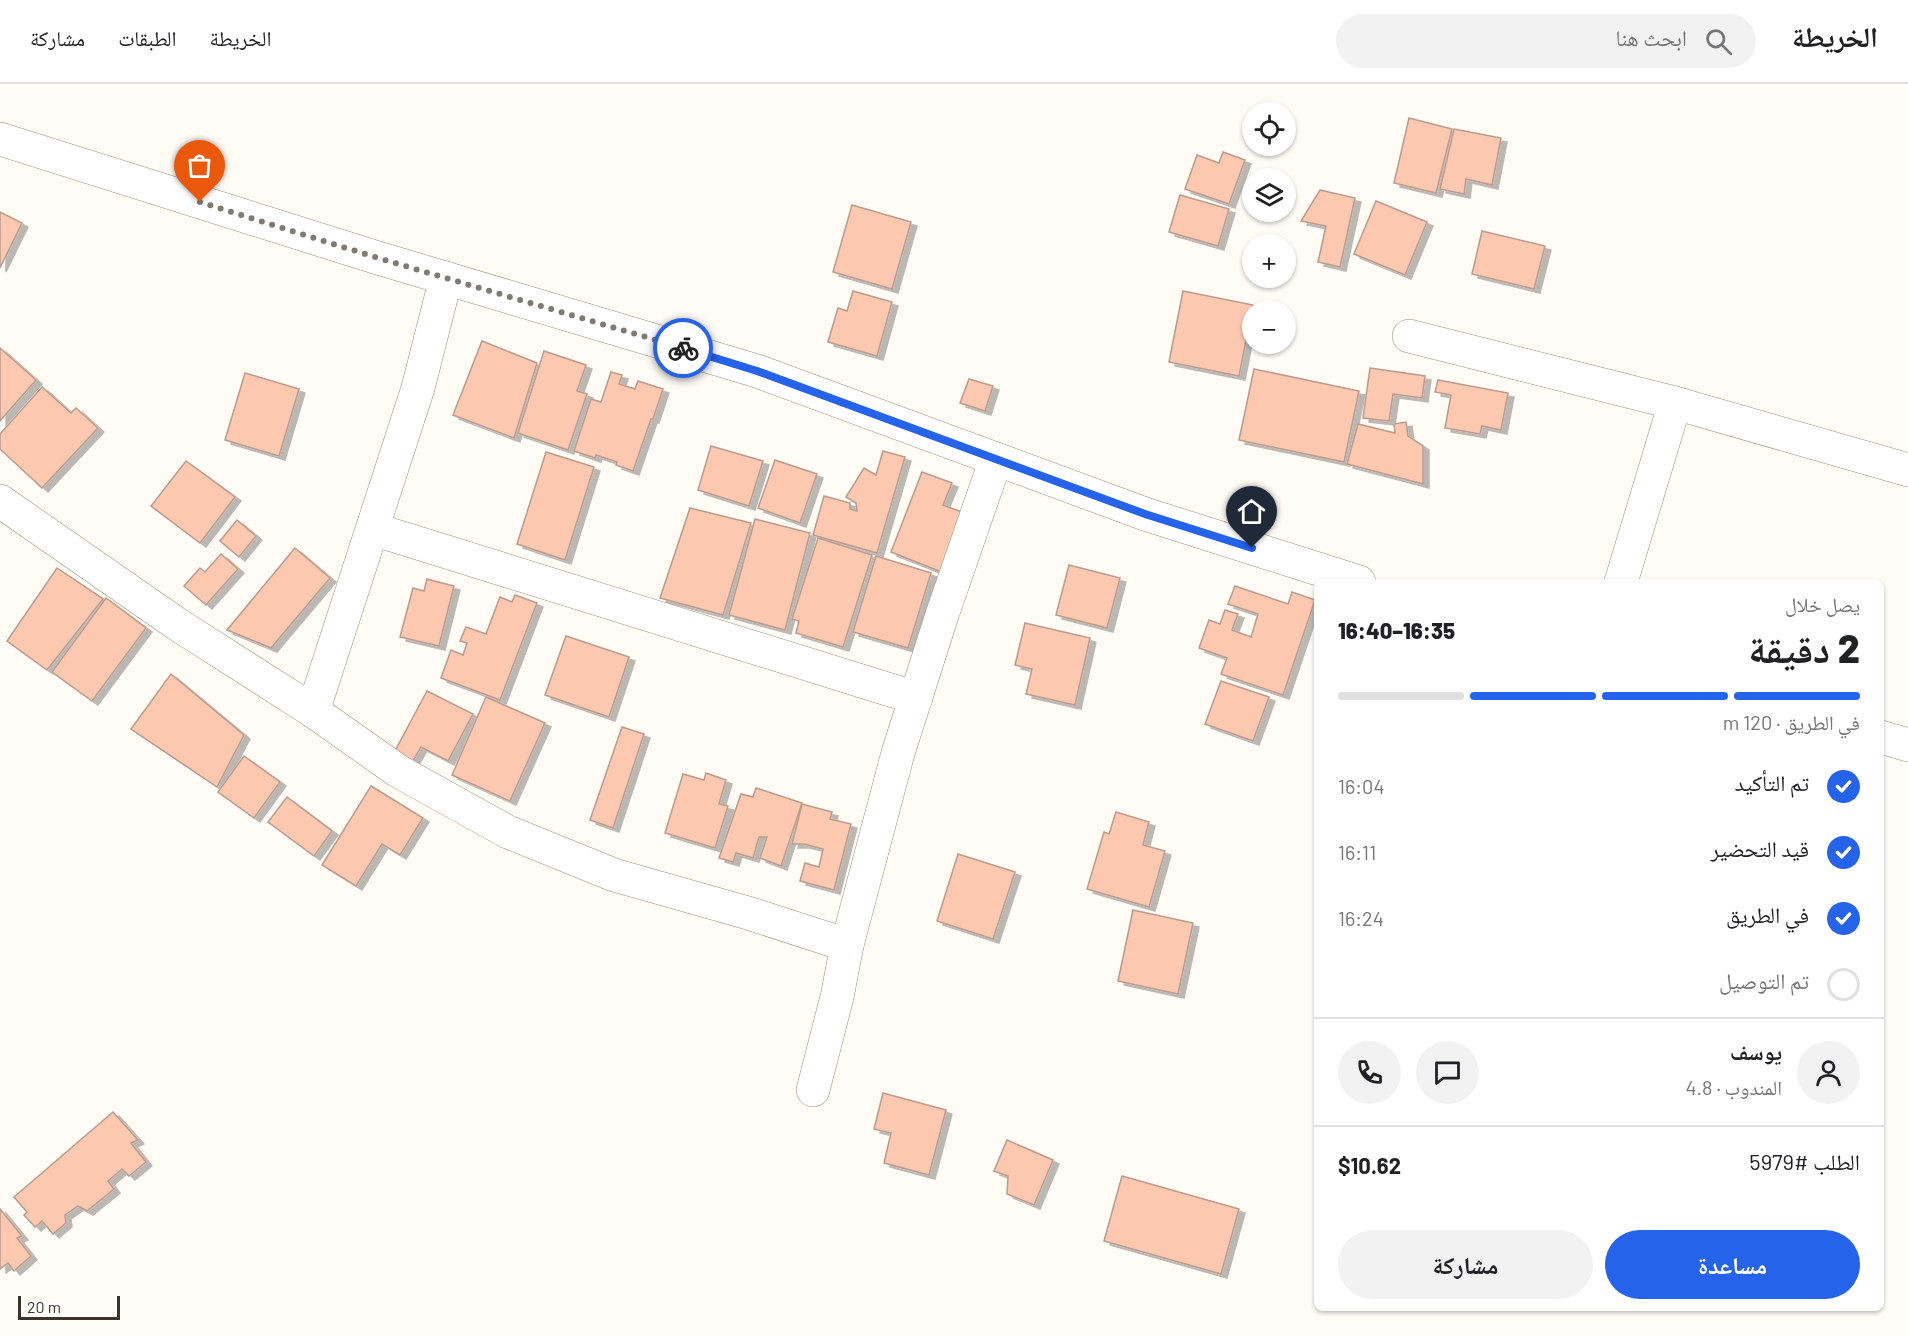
<!DOCTYPE html>
<html lang="ar">
<meta charset="utf-8">
<style>
body{margin:0;font-family:Barlow,"Noto Naskh Arabic",sans-serif;background:#f2f2f2;color:#202124;direction:rtl;height:100vh;display:flex;flex-direction:column;font-size:22px;white-space:nowrap}
*{box-sizing:border-box;margin:0}
p{font-size:20px;color:#757577}
.icon{flex:none;width:33px;height:33px;fill:none;stroke:currentColor;stroke-width:2;stroke-linecap:round;stroke-linejoin:round}
.map{position:relative;flex:1;overflow:hidden;direction:ltr}
.side{position:absolute;left:1314px;top:495px;width:570px;height:732px;display:flex;flex-direction:column;background:#fff;border-radius:9px;box-shadow:0 2px 4px #0004;direction:rtl}
.side>*{flex:none}
.buttons{position:absolute;left:1242px;top:18px;display:grid;gap:12px}
.buttons a{display:grid;place-items:center;width:54px;height:54px;border-radius:50%;background:#fff;box-shadow:0 2px 4px #0004;font-size:30px}
.scale{position:absolute;left:18px;bottom:15px;width:102px;box-sizing:border-box;padding-left:6px;border:3px solid #3c342a;border-top:0;font-size:16px;line-height:21px;white-space:nowrap;color:#3c342a;-webkit-text-stroke:4px #fff;paint-order:stroke}
.pin{position:absolute;display:grid;place-items:center;width:51px;height:51px;color:#fff;margin:-62px -26px;border-radius:50% 50% 50% 0;rotate:-45deg;box-shadow:0 0 6px #0007}
.pin .icon{rotate:45deg}
.courier{position:absolute;display:grid;place-items:center;width:60px;height:60px;margin:-30px;border:4px solid #2563eb;border-radius:50%;background:#fff;color:#222;box-shadow:0 2px 8px #0007}
.summary em{font-style:normal;font-weight:800}
.summary div{display:flex;flex-direction:column-reverse}
.summary{display:flex;align-items:center;justify-content:space-between;height:102px;padding:0 24px}
h1{font-size:39px;font-weight:800;line-height:45px}
.bar{display:grid;grid-template-columns:repeat(4,1fr);gap:9px 6px;align-content:center;height:72px;padding:0 24px}
.bar i{height:8px;border-radius:4px;background:#e0e0e0}
.bar .selected{background:#2563eb}
.bar p{grid-column:span 4}
.line{display:flex;align-items:center;gap:15px;padding:0 24px;border-top:2px solid #e0e0e0}
.line div{flex:1}
.round{display:grid;place-items:center;flex:none;width:63px;height:63px;border-radius:32px;background:#f2f2f2}
ol{padding:0 24px;list-style:none}
li{display:flex;align-items:center;gap:18px;height:66px}
li p{margin-inline-start:auto}
li .icon{padding:6px;border-radius:50%;background:#2563eb;color:#fff;stroke-width:4}
li:last-child{color:#757577}
li i{width:33px;height:33px;border:3px solid #e0e0e0;border-radius:50%}
.button{display:flex;gap:12px;margin-top:auto;padding:12px 24px}
.button a{flex:1;height:69px;border-radius:36px;background:#2563eb;color:#fff;font-size:24px;font-weight:800;line-height:69px;text-align:center}
.button a+a{background:#f2f2f2;color:#202124}
header{display:flex;align-items:center;gap:36px;box-sizing:border-box;height:84px;padding:0 30px;background:#fff;border-bottom:2px solid #e0e0e0}
header strong{font-size:28px}
nav{display:flex;gap:33px;margin-inline-start:auto;font-size:21px}
.search{width:420px;height:54px;background:#f2f2f2;display:flex;align-items:center;gap:15px;box-sizing:border-box;padding:0 21px;border-radius:33px;color:#757577;font-size:22px}
.map>svg:first-child{display:block}
</style>
<header>
<strong>الخريطة</strong>
<div class="search"><svg class="icon" aria-label="search" viewBox="0 0 24 24"><circle cx="10" cy="10" r="6"/><path d="M15 15l6 6"/></svg>ابحث هنا</div>
<nav><a>الخريطة</a><a>الطبقات</a><a>مشاركة</a></nav>
</header>
<div class="map">
<svg width="1908" height="1251" viewBox="0 0 1908 1251">
<defs>
<filter id="shadow"><feDropShadow dx="6" dy="4" stdDeviation="0" flood-color="#0004"/></filter>
</defs>
<rect width="100%" height="100%" fill="#fffbf5"/>
<g fill="#fcc8b0" stroke="#ba9b8d" stroke-width="1.5" filter="url(#shadow)">
<polygon points="1409,34 1452,45 1436,109 1394,99"/>
<polygon points="1454,45 1501,54 1492,101 1466,95 1464,110 1440,105"/>
<polygon points="1223,68 1245,76 1229,120 1185,105 1197,71 1219,79"/>
<polygon points="1320,106 1355,114 1340,183 1318,178 1326,142 1301,137"/>
<polygon points="1180,111 1229,125 1218,162 1169,148"/>
<polygon points="1376,117 1427,138 1405,191 1354,170"/>
<polygon points="852,121 911,138 892,205 833,188"/>
<polygon points="0,128 22,139 0,184"/>
<polygon points="1482,147 1545,162 1534,205 1472,190"/>
<polygon points="853,207 892,218 877,272 828,258 838,224 847,227"/>
<polygon points="1183,207 1253,221 1239,292 1169,278"/>
<polygon points="482,257 537,279 514,354 453,331"/>
<polygon points="0,264 36,296 0,337"/>
<polygon points="544,267 586,281 577,307 587,310 568,366 518,349"/>
<polygon points="1370,284 1425,292 1422,314 1393,310 1389,337 1363,334"/>
<polygon points="1254,285 1359,307 1344,378 1239,356"/>
<polygon points="611,288 622,291 619,300 635,305 638,297 663,305 653,335 651,335 633,387 616,381 617,378 596,371 595,374 574,367 591,315 601,318"/>
<polygon points="245,289 299,305 279,372 225,356"/>
<polygon points="969,295 993,302 985,327 960,319"/>
<polygon points="1438,296 1508,309 1501,346 1482,342 1480,350 1445,344 1451,311 1435,308"/>
<polygon points="42,303 71,329 76,324 98,344 42,404 0,365 0,350"/>
<polygon points="1406,338 1408,352 1423,362 1423,400 1347,380 1358,340 1395,349 1394,340"/>
<polygon points="711,362 763,377 749,422 698,406"/>
<polygon points="883,367 905,373 877,469 813,451 824,412 850,419 850,425 857,427 856,419 846,413 864,384 876,391"/>
<polygon points="546,368 594,383 565,476 517,460"/>
<polygon points="775,376 817,390 800,439 758,424"/>
<polygon points="186,377 235,413 200,459 151,422"/>
<polygon points="922,388 952,399 943,421 967,430 944,489 891,468"/>
<polygon points="690,424 751,439 723,531 660,514"/>
<polygon points="755,435 810,449 785,546 729,531"/>
<polygon points="237,436 256,452 239,473 220,457"/>
<polygon points="818,454 872,471 843,563 796,549 799,537 792,535"/>
<polygon points="295,464 330,494 271,564 227,546"/>
<polygon points="221,470 238,485 206,521 184,502 200,484 205,488"/>
<polygon points="876,472 931,489 908,564 853,548"/>
<polygon points="1069,481 1120,494 1107,544 1056,531"/>
<polygon points="57,484 103,515 47,586 7,557"/>
<polygon points="427,495 454,502 439,562 400,553 413,504 424,507"/>
<polygon points="1235,502 1288,520 1292,508 1315,516 1283,611 1221,590 1227,574 1199,564 1209,536 1220,540 1225,526 1238,530 1232,546 1251,553 1258,530 1228,520"/>
<polygon points="515,511 537,519 500,616 441,594 451,566 463,571 467,559 460,557 466,543 486,550 500,513 512,518"/>
<polygon points="106,514 146,544 92,617 52,588"/>
<polygon points="1025,539 1090,554 1075,621 1026,610 1032,585 1015,581"/>
<polygon points="566,552 629,573 609,633 545,611"/>
<polygon points="171,590 244,651 217,703 131,645"/>
<polygon points="1221,597 1269,613 1253,657 1205,640"/>
<polygon points="427,607 473,630 448,677 421,663 413,677 395,667"/>
<polygon points="486,613 545,639 510,717 452,691"/>
<polygon points="622,643 644,650 613,744 590,736"/>
<polygon points="244,672 280,698 254,734 218,708"/>
<polygon points="706,689 726,696 719,720 728,722 715,764 665,749 683,690 704,696"/>
<polygon points="371,702 423,734 400,771 382,760 356,802 322,781"/>
<polygon points="756,704 802,719 781,782 760,774 767,753 759,753 753,774 736,769 733,778 719,774 741,710 753,713"/>
<polygon points="287,713 332,747 314,772 268,738"/>
<polygon points="802,720 832,728 830,735 851,740 834,806 800,797 805,779 819,783 823,765 804,760 792,760"/>
<polygon points="1116,728 1149,738 1143,761 1165,767 1149,823 1087,805 1104,748 1109,750"/>
<polygon points="958,770 1015,788 993,855 937,837"/>
<polygon points="1133,826 1193,839 1178,910 1118,897"/>
<polygon points="883,1009 946,1026 929,1091 884,1079 891,1049 874,1045"/>
<polygon points="113,1028 138,1056 131,1059 146,1078 129,1092 122,1085 108,1097 114,1105 87,1127 78,1122 65,1131 66,1139 53,1150 42,1137 35,1143 24,1131 27,1128 14,1113"/>
<polygon points="1007,1056 1053,1076 1034,1121 1007,1110 1008,1092 994,1087"/>
<polygon points="1122,1092 1239,1125 1221,1190 1104,1157"/>
<polygon points="0,1125 22,1152 17,1154 31,1172 14,1187 8,1179 0,1185"/>
</g>
<g fill="none" stroke-linecap="round" stroke-linejoin="round">
<defs>
<g id="minor">
<polyline points="0,55 378,174 757,287 1145,430 1359,498"/>
<polyline points="1409,252 1675,319 1908,386"/>
<polyline points="0,417 177,540 313,627 398,687 508,748 614,791 748,829 847,861"/>
<polyline points="373,445 916,614"/>
<polyline points="1621,498 1675,319"/>
<polyline points="313,627 418,304 446,194"/>
<polyline points="1881,653 1908,661"/>
<polyline points="813,1006 837,913 847,861 898,669 942,531 996,375"/>
</g>
</defs>
<use href="#minor" stroke="#a18f75" stroke-width="34"/>
<use href="#minor" stroke="#fff" stroke-width="33"/>
</g>
<g fill="none" stroke-linecap="round" stroke-linejoin="round">
<polyline stroke="#807a71" stroke-width="6" stroke-dasharray="0 10.8" points="200,118 378,174 683,264"/>
<polyline stroke="#2563eb" stroke-width="8" points="683,264 757,287 1145,430 1252,464"/>
</g>
</svg>
<div class="buttons">
<a><svg class="icon" aria-label="locate" viewBox="0 0 24 24"><circle cx="12" cy="12" r="6"/><path d="M12 2v4M12 18v4M2 12h4M18 12h4"/></svg></a>
<a><svg class="icon" aria-label="layers" viewBox="0 0 24 24"><path d="M12 4l9 5-9 5-9-5zM3 14l9 5 9-5"/></svg></a>
<a>+</a>
<a>−</a>
</div>
<div class="scale">20 m</div>
<div class="pin" style="left:200px;top:118px;background:#ea580c"><svg class="icon" aria-label="bag" viewBox="0 0 24 24"><path d="M5 8h14l-1 12H6zM9 8a3 3 0 0 1 6 0"/></svg></div>
<div class="pin" style="left:1252px;top:464px;background:#1f2937"><svg class="icon" aria-label="home" viewBox="0 0 24 24"><path d="M3 11l9-7 9 7M6 9v11h12V9"/></svg></div>
<div class="courier" style="left:683px;top:264px"><svg class="icon" aria-label="bike" viewBox="0 0 24 24"><circle cx="6" cy="16" r="4"/><circle cx="18" cy="16" r="4"/><path d="M6 16l4-8h5l3 8M10 8l3 8H6M13 5h3"/></svg></div>
<section class="side">
<div class="summary"><div><h1>2 دقيقة</h1><p>يصل خلال</p></div><em>16:35–16:40</em></div>
<div class="bar"><i class="selected"></i><i class="selected"></i><i class="selected"></i><i></i><p>في الطريق · 120 m</p></div>
<ol>
<li><svg class="icon" aria-label="check" viewBox="0 0 24 24"><path d="M5 12l5 5 9-10"/></svg>تم التأكيد<p>16:04</p></li>
<li><svg class="icon" aria-label="check" viewBox="0 0 24 24"><path d="M5 12l5 5 9-10"/></svg>قيد التحضير<p>16:11</p></li>
<li><svg class="icon" aria-label="check" viewBox="0 0 24 24"><path d="M5 12l5 5 9-10"/></svg>في الطريق<p>16:24</p></li>
<li><i></i>تم التوصيل</li>
</ol>
<div class="line" style="height:108px"><a class="round"><svg class="icon" aria-label="person" viewBox="0 0 24 24"><circle cx="12" cy="8" r="4"/><path d="M4 21q1-7 8-7t8 7"/></svg></a><div><b>يوسف</b><p>المندوب · 4.8</p></div><a class="round"><svg class="icon" aria-label="chat" viewBox="0 0 24 24"><path d="M4 5h16v11H9l-5 4z"/></svg></a><a class="round"><svg class="icon" aria-label="phone" viewBox="0 0 24 24"><path d="M5 4h4l2 5-3 2q2 4 5 5l2-3 5 2v4C11 20 4 13 5 4z"/></svg></a></div>
<div class="line" style="height:78px"><div>الطلب #5979</div><b>$10.62</b></div>
<div class="button"><a>مساعدة</a><a>مشاركة</a></div>
</section>
</div>
